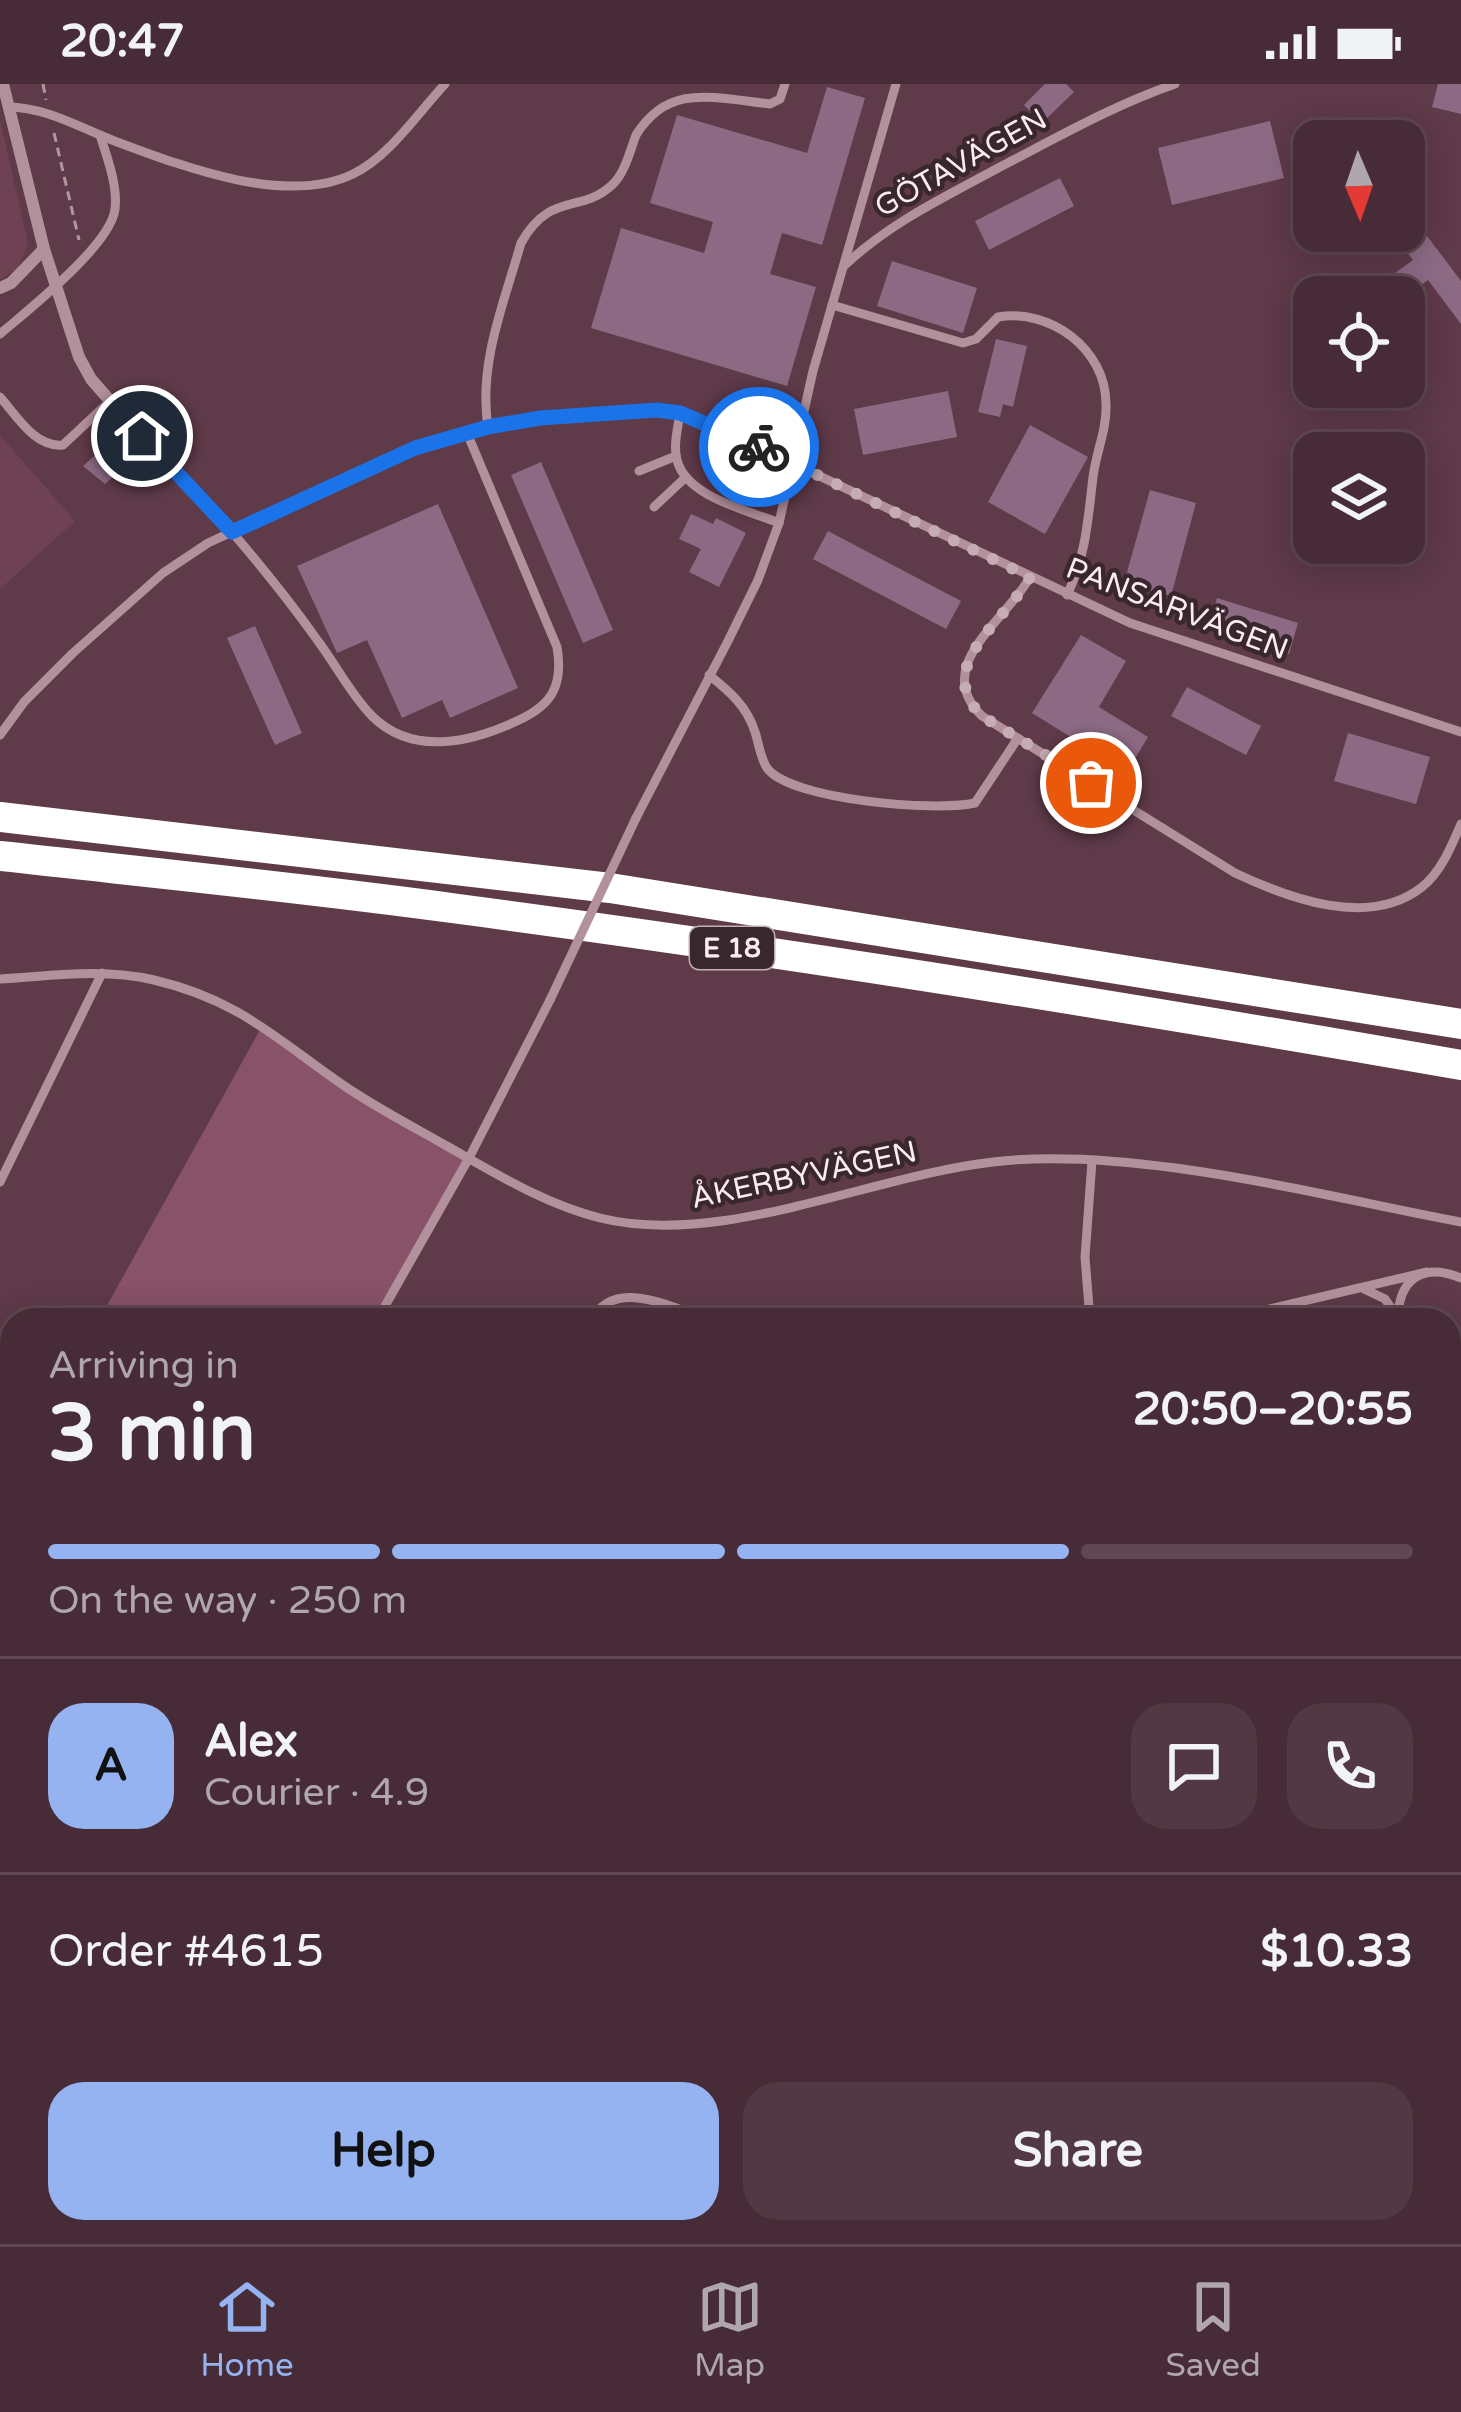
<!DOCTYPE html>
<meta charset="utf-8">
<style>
body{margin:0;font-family:"Varela Round",sans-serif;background:#513842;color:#f1f3f6;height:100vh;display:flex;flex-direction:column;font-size:45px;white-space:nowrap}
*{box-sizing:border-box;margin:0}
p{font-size:39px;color:#b0a7ad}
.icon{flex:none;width:66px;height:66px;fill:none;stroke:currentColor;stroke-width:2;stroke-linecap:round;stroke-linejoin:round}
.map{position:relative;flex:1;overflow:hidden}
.panel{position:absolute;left:0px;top:1224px;width:1461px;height:936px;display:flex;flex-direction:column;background:#472c37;border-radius:36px 36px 0 0;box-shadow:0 6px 30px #0003,0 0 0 3px #5f4852}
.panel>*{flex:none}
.needle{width:78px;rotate:178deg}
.buttons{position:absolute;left:1293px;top:36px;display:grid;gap:24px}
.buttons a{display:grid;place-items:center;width:132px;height:132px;border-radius:24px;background:#472c37;box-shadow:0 6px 30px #0003,0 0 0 3px #5f4852;font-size:60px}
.pin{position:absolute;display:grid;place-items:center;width:102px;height:102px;color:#fff;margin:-51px;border:6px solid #fff;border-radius:50%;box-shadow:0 3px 12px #0007}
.courier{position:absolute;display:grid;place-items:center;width:120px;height:120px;margin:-60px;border:9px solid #1a73e8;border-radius:50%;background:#fff;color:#222;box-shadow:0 3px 15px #0007}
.summary em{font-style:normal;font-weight:700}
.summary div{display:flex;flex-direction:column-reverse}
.summary{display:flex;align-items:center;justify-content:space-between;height:204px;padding:0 48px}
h1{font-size:78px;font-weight:700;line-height:90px}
.bar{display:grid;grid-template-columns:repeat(4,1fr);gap:18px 12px;align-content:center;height:144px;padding:0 48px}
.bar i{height:15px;border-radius:9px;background:#5f4852}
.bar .on{background:#95b2f1}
.bar p{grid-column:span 4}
.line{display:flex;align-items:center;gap:30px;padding:0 48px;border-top:3px solid #5f4852}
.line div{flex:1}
.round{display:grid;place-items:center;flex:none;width:126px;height:126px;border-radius:36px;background:#513842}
.primary-button{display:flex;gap:24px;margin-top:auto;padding:24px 48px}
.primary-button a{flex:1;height:138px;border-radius:36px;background:#95b2f1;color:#111;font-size:48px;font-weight:700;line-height:138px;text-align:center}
.primary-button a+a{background:#513842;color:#f1f3f6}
.status{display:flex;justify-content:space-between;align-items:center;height:84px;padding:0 60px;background:#472c37;direction:ltr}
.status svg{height:33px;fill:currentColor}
.tab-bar{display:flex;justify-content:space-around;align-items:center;height:168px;border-top:3px solid #5f4852;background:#472c37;font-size:33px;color:#b0a7ad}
.tab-bar a{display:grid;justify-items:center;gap:6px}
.tab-bar .on{color:#95b2f1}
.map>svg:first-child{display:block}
</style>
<div class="status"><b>20:47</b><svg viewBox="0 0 49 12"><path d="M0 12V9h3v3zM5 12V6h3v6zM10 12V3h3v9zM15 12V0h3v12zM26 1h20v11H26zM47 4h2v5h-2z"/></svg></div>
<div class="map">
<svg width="1461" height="2160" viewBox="0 0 1461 2160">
<rect width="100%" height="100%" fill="#5f3a49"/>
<g fill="#6e4153">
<polygon points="0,36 28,159 18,184 0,196"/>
<polygon points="0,351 75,437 0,505"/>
</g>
<g fill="#885268">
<polygon points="261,944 464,1075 372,1236 99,1236"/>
<polygon points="12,1391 12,1867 0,1871 0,1413"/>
</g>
<g fill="#8c6a84">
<polygon points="1045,0 1066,0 1074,8 1042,39 1024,21"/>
<polygon points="1438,0 1461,0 1461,30 1432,23"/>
<polygon points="827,3 865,14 822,161 782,149 770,190 816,203 787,302 591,244 621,144 704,169 713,138 650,119 677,31 807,69"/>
<polygon points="1270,37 1284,94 1172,121 1158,64"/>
<polygon points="1060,94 1074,122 989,166 975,137"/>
<polygon points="1421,144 1461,197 1461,240 1428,196 1404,213 1362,213 1413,176 1401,160"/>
<polygon points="892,177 977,204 963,249 877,222"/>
<polygon points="996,255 1027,262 1013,323 1003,320 1000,333 978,328"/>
<polygon points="948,307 957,353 863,371 854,325"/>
<polygon points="1030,341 1088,373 1045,450 988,418"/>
<polygon points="120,349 130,361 126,364 134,374 105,400 83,382"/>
<polygon points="541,378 613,546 583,559 511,391"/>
<polygon points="1150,406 1196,419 1171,512 1124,499"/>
<polygon points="438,420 518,604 450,634 442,616 402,634 367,556 337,569 297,482"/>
<polygon points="691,430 713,440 716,434 746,449 719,503 689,488 701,465 679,455"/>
<polygon points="828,447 961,517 946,545 813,475"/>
<polygon points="1217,514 1298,539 1289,570 1208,545"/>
<polygon points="255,542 302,649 275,661 227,554"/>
<polygon points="1081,551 1126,577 1099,623 1148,653 1127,688 1032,629"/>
<polygon points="1187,603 1261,642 1246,671 1171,632"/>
<polygon points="1348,649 1430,673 1416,720 1334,697"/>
</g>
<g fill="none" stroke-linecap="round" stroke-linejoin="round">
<g stroke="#b195a0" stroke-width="3" stroke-dasharray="9 6" stroke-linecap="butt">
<polyline points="43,0 46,16"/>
<polyline points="54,49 79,156"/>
<polyline points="1449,1776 1461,1772"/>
</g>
<g stroke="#b2909c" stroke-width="9">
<path d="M8,23C44,23 79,43 112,56C179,81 285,123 353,90C389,73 418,29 445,0"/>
<path d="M845,181C891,138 945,113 1000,83C1058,53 1114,21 1175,0"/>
<path d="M832,221L963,259L976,255L998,233C1050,224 1106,265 1106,320C1107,346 1096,368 1093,393C1088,435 1086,472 1067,511"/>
<path d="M0,250C28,226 111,161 115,125C118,102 107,73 100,51"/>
<path d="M0,313C17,332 35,364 63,361L110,317"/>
<path d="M680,329C678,344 673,361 677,376C686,413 748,426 779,439"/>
<path d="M488,343C478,280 504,219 521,159C550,107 581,130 612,101C625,89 630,67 636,51C668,0 709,13 770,20L780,15L785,0"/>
<polyline points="639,387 676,372"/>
<polyline points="654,423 686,393"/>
<path d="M232,448C262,483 291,519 318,557C336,581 351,611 372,632C413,673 473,658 519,636C554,620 563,599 557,563L467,349"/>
<path d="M1030,493C1007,536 930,582 982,632L1235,789C1288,814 1369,845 1422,803C1441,788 1451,763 1461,740"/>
<path d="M709,591C729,607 747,622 755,648C759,660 760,673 767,684C790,716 937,728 975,719L1018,654"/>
<polyline points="0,651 24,618 73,569 163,489 208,459 346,395 415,364 488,343 540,335 657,326 699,335 1130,539 1461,648"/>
<polyline points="636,734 728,557 758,496 779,439 813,287 896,0"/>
<path d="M0,895C52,892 101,884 154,896C239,916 275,954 343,1001C375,1023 410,1041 445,1061C495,1089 544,1120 600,1134C721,1164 870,1092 993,1078C1132,1061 1322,1112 1461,1138"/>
<polyline points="0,1098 102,889"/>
<polyline points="1364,1205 1385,1215 1396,1231"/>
<polyline points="377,1236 469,1074 550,916"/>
<path d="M592,1236C614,1192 673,1224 709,1236"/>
<polyline points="1090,1236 1085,1173 1092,1077"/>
<polyline points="1223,1236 1427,1188"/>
<path d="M1398,1236C1398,1195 1423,1178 1461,1194"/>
<polyline points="1449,1265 1461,1259"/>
<polyline points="1449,1859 1461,1856"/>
<polyline points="0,1881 12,1877"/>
<polyline points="1449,2068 1461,2065"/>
</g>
<g stroke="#b2909c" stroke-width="12">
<polyline points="3,0 44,165 79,273 91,295 125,334 232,448"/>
<polyline points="0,204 11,199 44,165"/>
<polyline points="252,2148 263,2160"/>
</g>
<g stroke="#fff" stroke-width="30">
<polyline points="0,733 610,804 1461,940"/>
<path d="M0,772C153,789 306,804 459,825C794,869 1128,923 1461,981"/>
</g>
<polyline stroke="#b2909c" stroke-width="9" points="550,916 636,734"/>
</g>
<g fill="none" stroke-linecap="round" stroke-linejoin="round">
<path stroke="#c6acb6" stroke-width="12" stroke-dasharray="0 21.6" d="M759,363L1030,493C1007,536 931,582 982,632L1091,699"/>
<polyline stroke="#1a73e8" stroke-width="15" points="142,352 232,448 415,364 488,343 540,334 657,326 680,329 759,363"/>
</g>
<g text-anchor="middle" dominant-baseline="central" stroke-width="9" stroke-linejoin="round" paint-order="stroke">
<rect fill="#39272e" stroke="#c3b0b6" stroke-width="3" x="690" y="843" width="84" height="42" rx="9"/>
<g font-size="27" font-weight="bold" fill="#feeaf1">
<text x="732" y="864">E 18</text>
</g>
<g font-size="30" fill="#feeaf1" stroke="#39272e">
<text transform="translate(961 79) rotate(-29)">GÖTAVÄGEN</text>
<text transform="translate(1177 525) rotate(21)">PANSARVÄGEN</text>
<text transform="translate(804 1091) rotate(-12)">ÅKERBYVÄGEN</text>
</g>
</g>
</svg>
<div class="buttons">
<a><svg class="needle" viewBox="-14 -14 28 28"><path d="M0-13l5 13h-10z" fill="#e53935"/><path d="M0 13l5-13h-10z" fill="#b0a7ad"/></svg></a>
<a><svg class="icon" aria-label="locate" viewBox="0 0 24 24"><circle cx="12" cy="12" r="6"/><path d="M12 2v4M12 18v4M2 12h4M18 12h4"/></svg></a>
<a><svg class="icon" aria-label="layers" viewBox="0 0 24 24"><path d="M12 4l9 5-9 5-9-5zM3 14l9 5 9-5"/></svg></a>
</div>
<div class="pin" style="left:1091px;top:699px;background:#ea580c"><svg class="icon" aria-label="bag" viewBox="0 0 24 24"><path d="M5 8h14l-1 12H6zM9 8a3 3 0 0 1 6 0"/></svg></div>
<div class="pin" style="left:142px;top:352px;background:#1f2937"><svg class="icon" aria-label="home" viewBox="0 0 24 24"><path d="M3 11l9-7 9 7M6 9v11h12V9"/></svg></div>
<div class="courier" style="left:759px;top:363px"><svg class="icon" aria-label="bike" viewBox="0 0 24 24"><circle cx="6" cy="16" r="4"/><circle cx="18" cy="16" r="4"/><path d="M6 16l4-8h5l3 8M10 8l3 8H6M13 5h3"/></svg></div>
<section class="panel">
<div class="summary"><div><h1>3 min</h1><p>Arriving in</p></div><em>20:50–20:55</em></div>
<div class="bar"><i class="on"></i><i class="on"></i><i class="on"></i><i></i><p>On the way · 250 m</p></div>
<div class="line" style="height:216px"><b class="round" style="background:#95b2f1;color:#111">A</b><div><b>Alex</b><p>Courier · 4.9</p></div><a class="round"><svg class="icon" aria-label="chat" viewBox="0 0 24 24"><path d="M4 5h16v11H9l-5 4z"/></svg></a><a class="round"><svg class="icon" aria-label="phone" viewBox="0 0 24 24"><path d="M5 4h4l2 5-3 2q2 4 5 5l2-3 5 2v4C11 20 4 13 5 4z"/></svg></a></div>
<div class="line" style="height:156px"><div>Order #4615</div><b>$10.33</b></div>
<div class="primary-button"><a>Help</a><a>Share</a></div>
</section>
</div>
<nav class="tab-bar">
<a class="on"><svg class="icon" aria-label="home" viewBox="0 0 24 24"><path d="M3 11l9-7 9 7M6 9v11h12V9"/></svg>Home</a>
<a><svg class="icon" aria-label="map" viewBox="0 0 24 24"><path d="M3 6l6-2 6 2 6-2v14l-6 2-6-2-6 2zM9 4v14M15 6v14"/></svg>Map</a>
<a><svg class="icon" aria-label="saved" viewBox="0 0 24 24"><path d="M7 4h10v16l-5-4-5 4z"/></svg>Saved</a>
</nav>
